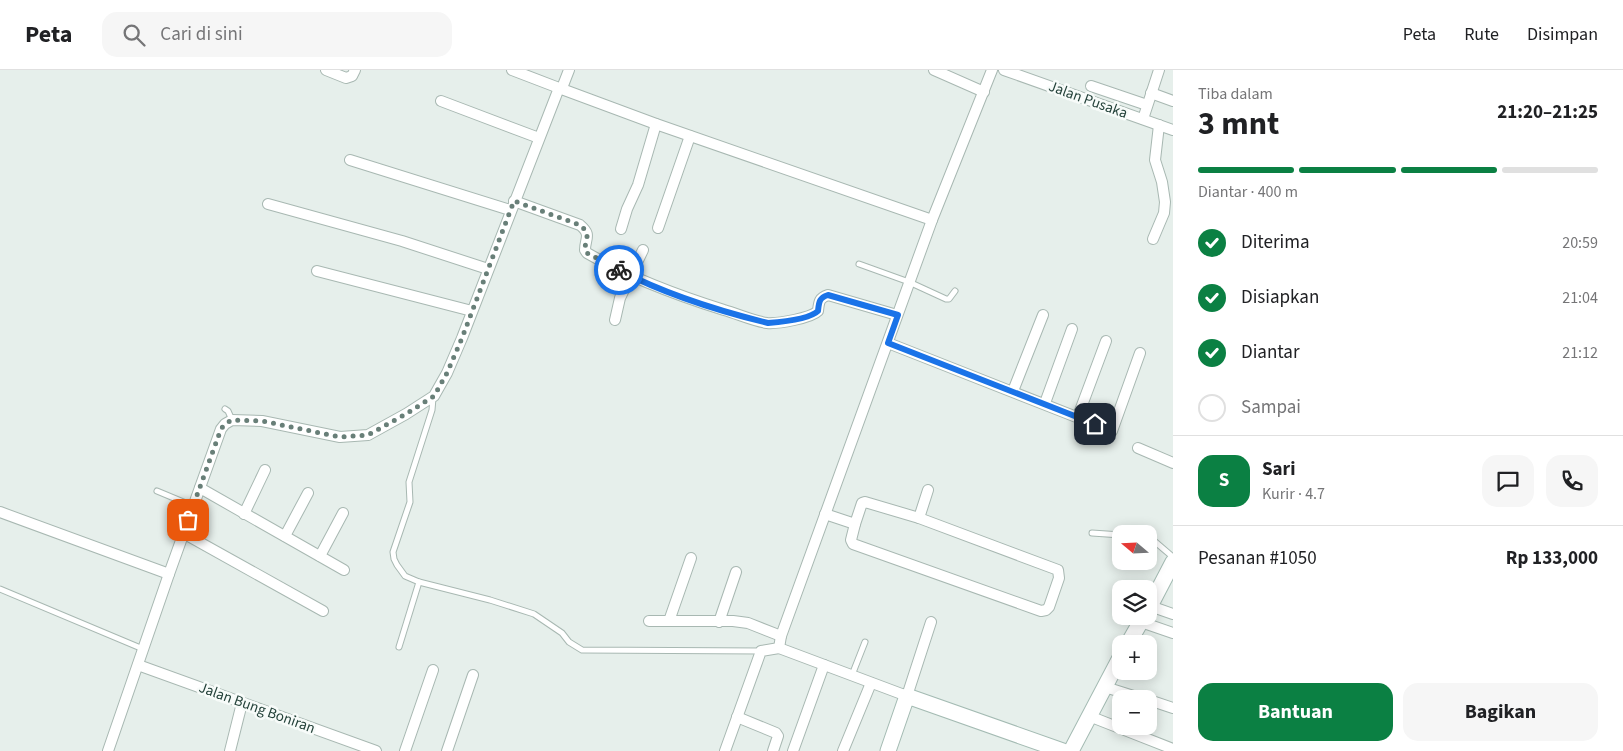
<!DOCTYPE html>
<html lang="id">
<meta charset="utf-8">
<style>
body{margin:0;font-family:"Source Sans 3",sans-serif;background:#f6f6f6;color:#202124;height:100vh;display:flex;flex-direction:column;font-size:19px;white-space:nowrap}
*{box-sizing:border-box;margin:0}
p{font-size:16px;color:#757577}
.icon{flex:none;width:28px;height:28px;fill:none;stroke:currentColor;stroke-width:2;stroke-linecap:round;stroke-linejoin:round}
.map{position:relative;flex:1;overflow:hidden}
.sheet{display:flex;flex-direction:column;background:#fff;width:450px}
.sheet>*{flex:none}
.needle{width:32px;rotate:289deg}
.buttons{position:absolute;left:1112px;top:455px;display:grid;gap:10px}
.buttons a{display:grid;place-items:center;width:45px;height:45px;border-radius:10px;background:#fff;box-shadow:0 2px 12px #0003;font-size:25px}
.pin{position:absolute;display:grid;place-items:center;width:42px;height:42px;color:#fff;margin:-21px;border-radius:10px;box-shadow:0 2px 8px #0006}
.courier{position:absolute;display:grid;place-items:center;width:50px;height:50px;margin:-25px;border:4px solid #1a73e8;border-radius:50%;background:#fff;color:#222;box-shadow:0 1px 6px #0007}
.head em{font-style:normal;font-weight:700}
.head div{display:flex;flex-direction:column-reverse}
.head{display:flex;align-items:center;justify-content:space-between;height:85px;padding:0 25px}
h1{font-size:32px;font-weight:700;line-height:38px}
.bar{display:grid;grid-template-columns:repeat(4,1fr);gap:8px 5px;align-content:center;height:60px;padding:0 25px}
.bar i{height:6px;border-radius:4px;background:#e0e0e0}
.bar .current{background:#0b8043}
.bar p{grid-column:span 4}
.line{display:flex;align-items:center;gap:12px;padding:0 25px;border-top:1px solid #e0e0e0}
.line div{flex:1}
.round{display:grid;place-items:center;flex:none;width:52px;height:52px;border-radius:15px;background:#f6f6f6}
ol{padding:0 25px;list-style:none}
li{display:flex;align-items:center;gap:15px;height:55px}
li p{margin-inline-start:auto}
li .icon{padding:5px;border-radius:50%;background:#0b8043;color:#fff;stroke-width:4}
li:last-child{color:#757577}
li i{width:28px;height:28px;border:2px solid #e0e0e0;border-radius:50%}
.primary-button{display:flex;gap:10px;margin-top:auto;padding:10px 25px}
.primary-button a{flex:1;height:58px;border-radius:15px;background:#0b8043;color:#fff;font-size:20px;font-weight:700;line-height:58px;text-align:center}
.primary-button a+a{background:#f6f6f6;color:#202124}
header{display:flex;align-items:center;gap:30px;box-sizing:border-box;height:70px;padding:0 25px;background:#fff;border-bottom:1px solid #e0e0e0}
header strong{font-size:24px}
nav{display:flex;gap:28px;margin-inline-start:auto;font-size:18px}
.search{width:350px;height:45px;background:#f6f6f6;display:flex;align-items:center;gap:12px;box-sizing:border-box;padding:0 18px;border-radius:15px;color:#757577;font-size:19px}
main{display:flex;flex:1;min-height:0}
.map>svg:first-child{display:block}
</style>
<header>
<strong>Peta</strong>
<div class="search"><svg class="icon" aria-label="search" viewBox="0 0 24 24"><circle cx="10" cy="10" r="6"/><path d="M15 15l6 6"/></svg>Cari di sini</div>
<nav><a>Peta</a><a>Rute</a><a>Disimpan</a></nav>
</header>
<main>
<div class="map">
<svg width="1173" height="681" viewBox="0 0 1173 681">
<rect width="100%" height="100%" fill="#e6efeb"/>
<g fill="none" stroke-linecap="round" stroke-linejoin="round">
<defs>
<g id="lane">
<polyline points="859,194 909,212 946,229 949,229 955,221"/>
<polyline points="433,328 432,340 409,412 410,432 393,482 394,489 397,495 405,506 419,512 490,530 534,544 562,563 569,572 582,580 761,581"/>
<polyline points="225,339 228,341 232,350"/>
<polyline points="157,421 193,436"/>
<polyline points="1092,463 1121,465"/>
<polyline points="1149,469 1153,470 1173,487"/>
<polyline points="0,519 143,579"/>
<polyline points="399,577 419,512"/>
<polyline points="852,605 865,572"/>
</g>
<g id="street">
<polyline points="326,0 346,8 352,6 355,0"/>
<polyline points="512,0 559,18"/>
<polyline points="934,0 984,22"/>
<polyline points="1004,0 1173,60"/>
<polyline points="1091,16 1147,35"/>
<polyline points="562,18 569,0"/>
<polyline points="1151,23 1173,31"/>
<polyline points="441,31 539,68"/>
<polyline points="1143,49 1159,0"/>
<polyline points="350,90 510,140"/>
<path d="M514,131L580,155C592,165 585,168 585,180L587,183C630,208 676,225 724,240C738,244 753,251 767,253C778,254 811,248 818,241C819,232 819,228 828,225L897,245"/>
<polyline points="268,134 402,171 488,199"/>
<polyline points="658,158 690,66"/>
<polyline points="621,159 627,139 638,115 656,54"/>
<polyline points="1153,169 1164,143 1165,132 1162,112 1155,90 1159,55"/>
<polyline points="317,201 472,241"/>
<polyline points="615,250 620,228 643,180"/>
<polyline points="888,273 1112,361 1140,283"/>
<polyline points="1013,321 1043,245"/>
<polyline points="1045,333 1072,259"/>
<polyline points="1078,346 1106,271"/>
<polyline points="1138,378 1173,393"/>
<polyline points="200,418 344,500"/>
<polygon points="865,432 919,448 1058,500 1059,508 1049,537 1046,540 1041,541 853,474 851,470 855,454 862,433"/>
<polyline points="0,442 169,504"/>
<polyline points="244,444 265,400"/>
<polyline points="825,444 855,454"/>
<polyline points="919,448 928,420"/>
<polyline points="183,463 323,541"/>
<polyline points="285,466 308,423"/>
<polyline points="320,486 343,443"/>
<polyline points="1150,536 1173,544"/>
<polyline points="649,551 733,551 748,553 781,566"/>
<polyline points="669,551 691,488"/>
<polyline points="719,552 736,502"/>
<polyline points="931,552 907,626 779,578 781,566 932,150"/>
<polyline points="1141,552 1173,563"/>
<polyline points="138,595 376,681"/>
<polyline points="1105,617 1143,629"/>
<polyline points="1149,630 1173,638"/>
<polyline points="1089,646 1173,679"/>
<polyline points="737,647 776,663 778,666 773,681"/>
<polyline points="108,681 169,504 221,359 225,354 232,350 262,351 340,367 368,365 406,344 434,326 447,303 462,268 559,18 656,54 932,150 992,0"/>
<polyline points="230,681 242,633"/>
<polyline points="405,681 433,600"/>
<polyline points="447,681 473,605"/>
<polyline points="725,681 761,581 779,578"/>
<polyline points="793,681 824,595"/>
<polyline points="843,681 871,613"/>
</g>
<g id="secondary">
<polyline points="1149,538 1173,492"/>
<polyline points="1128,574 1144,546"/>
<polyline points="888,681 907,626 1063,681"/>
<polyline points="1071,681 1121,586"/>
</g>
</defs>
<use href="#lane" stroke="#a8b8b2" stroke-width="7"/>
<use href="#street" stroke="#a8b8b2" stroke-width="12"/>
<use href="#secondary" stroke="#a4bbb3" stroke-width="17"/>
<use href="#lane" stroke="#fff" stroke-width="5"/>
<use href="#street" stroke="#fff" stroke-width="10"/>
<use href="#secondary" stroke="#fff" stroke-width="15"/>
</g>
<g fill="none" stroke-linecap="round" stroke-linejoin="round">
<path stroke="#687f78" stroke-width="5" stroke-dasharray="0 9" d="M188,450L221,359L225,354L232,350L262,351L340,367L368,365L406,344L434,326L447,303L462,268L514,131L580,155C592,165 585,168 585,180L587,183L619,200"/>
<path stroke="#1a73e8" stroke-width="6" d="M619,200C663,223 719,241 768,253C780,252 810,249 818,241C819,232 819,228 828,225L898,245L888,273L1095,354"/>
</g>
<g text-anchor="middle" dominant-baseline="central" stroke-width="5" stroke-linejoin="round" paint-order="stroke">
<g font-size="15" fill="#24423a" stroke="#f7fbf9">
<text transform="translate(1088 30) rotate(20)">Jalan Pusaka</text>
<text transform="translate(257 638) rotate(20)">Jalan Bung Boniran</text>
</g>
</g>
</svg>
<div class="buttons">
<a><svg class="needle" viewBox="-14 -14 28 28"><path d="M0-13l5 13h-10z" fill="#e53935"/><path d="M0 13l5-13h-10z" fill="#757577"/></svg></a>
<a><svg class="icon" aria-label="layers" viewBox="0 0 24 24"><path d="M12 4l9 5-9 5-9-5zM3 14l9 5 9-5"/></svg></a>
<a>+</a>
<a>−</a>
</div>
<div class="pin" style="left:188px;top:450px;background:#ea580c"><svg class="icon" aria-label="bag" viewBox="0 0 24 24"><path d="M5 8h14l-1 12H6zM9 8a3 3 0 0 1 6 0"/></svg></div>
<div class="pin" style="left:1095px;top:354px;background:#1f2937"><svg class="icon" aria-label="home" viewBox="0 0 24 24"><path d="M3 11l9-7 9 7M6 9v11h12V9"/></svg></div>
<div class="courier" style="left:619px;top:200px"><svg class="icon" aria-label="bike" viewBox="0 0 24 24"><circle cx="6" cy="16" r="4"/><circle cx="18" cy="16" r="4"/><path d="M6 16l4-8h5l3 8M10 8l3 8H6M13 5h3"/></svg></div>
</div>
<section class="sheet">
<div class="head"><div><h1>3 mnt</h1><p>Tiba dalam</p></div><em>21:20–21:25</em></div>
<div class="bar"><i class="current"></i><i class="current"></i><i class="current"></i><i></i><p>Diantar · 400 m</p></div>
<ol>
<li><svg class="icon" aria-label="check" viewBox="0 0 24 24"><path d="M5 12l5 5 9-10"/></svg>Diterima<p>20:59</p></li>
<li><svg class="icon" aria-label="check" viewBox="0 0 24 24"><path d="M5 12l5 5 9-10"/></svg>Disiapkan<p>21:04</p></li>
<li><svg class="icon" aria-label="check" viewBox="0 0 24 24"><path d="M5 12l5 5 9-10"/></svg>Diantar<p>21:12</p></li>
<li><i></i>Sampai</li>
</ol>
<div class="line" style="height:90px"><b class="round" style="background:#0b8043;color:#fff">S</b><div><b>Sari</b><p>Kurir · 4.7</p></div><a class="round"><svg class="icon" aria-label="chat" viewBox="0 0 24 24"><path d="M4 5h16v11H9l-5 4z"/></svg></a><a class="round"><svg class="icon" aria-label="phone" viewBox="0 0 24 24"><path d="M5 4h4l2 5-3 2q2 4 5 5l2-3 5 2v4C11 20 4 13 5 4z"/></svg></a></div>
<div class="line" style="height:65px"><div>Pesanan #1050</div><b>Rp 133,000</b></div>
<div class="primary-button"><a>Bantuan</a><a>Bagikan</a></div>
</section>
</main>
